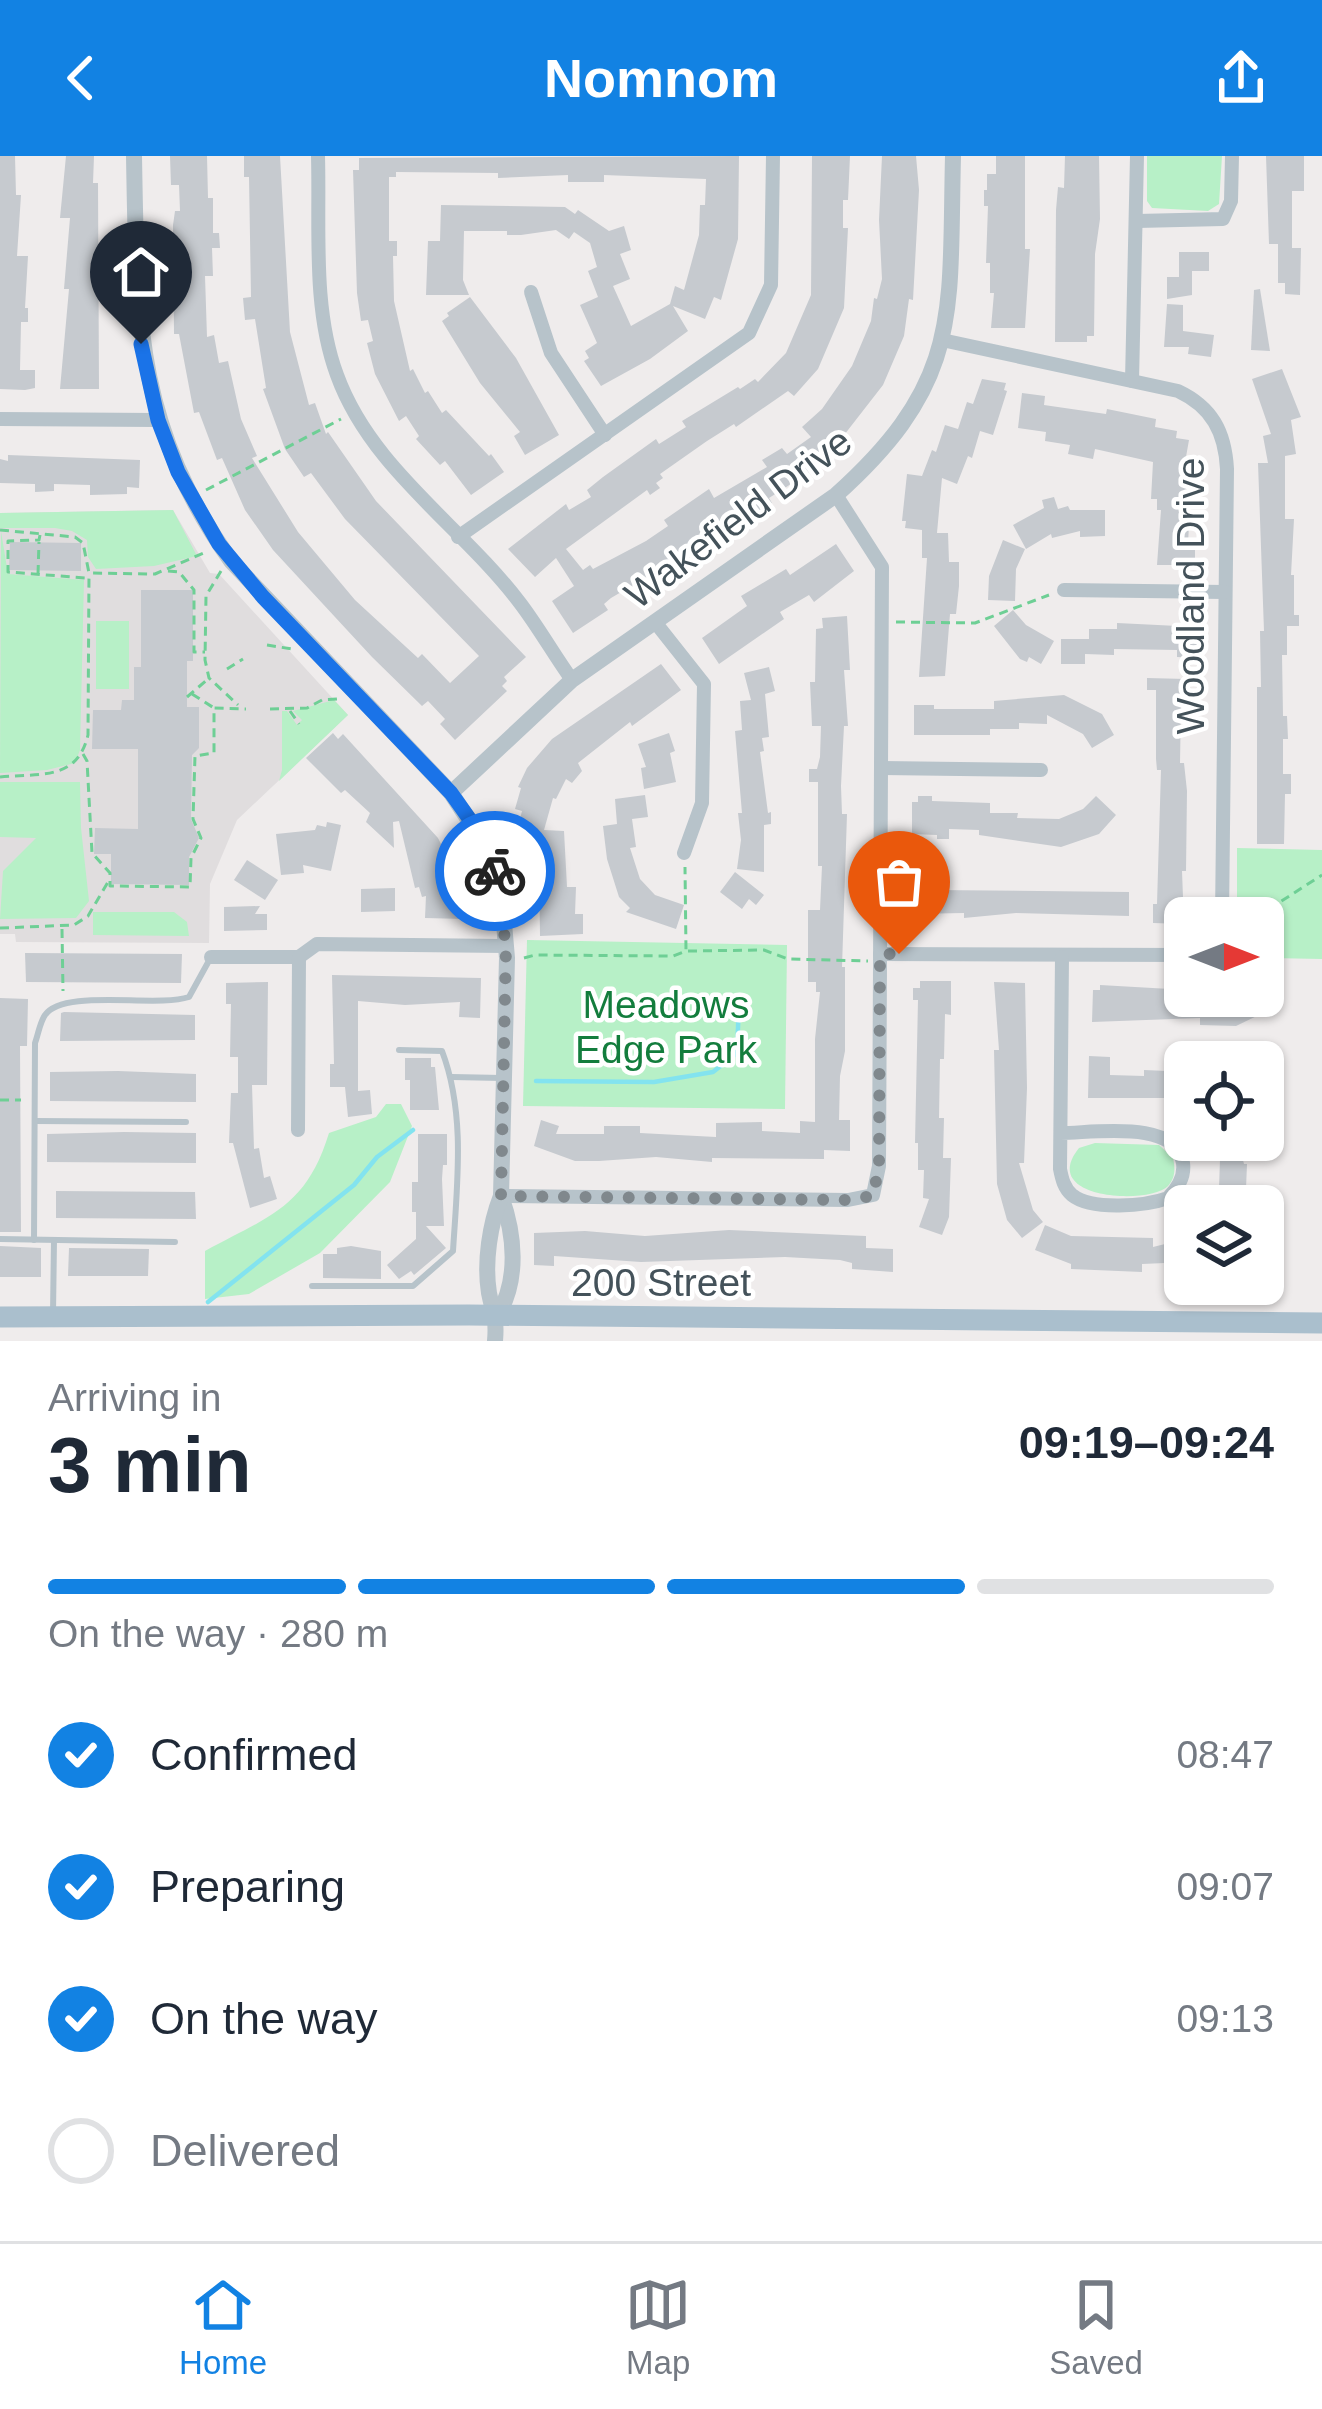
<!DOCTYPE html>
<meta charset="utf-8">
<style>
body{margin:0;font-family:Helvetica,sans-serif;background:#f2f2f3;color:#1f2937;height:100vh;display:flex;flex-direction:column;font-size:45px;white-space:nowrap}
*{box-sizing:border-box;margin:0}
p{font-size:39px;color:#747a83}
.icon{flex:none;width:66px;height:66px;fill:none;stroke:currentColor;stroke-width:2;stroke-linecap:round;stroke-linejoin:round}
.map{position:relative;height:1185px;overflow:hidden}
.sheet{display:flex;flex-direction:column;background:#fff;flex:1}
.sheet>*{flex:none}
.needle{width:78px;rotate:90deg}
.fabs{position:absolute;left:1164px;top:741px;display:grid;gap:24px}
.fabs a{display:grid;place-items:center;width:120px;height:120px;border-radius:18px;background:#fff;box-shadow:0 3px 9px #0004;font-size:60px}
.pin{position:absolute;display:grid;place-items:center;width:102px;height:102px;color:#fff;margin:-123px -51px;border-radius:50% 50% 50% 0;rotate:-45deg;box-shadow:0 0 12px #0007}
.pin .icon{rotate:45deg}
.courier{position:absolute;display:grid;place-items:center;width:120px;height:120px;margin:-60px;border:9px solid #1a73e8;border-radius:50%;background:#fff;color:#222;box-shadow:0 3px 15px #0007}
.headline em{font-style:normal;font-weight:700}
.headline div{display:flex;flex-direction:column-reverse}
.headline{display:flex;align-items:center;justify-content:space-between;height:204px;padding:0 48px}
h1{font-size:78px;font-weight:700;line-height:90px}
.bar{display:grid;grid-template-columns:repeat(4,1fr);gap:18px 12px;align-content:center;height:144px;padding:0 48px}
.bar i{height:15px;border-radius:9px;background:#e0e1e3}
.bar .selected{background:#1282e3}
.bar p{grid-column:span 4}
ol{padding:0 48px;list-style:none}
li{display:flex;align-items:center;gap:36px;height:132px}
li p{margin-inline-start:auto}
li .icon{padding:12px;border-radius:50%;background:#1282e3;color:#fff;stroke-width:4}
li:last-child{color:#747a83}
li i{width:66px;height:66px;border:6px solid #e0e1e3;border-radius:50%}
header{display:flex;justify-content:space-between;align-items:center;height:156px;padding:0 48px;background:#1282e3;color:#fff;font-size:54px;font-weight:700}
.dock{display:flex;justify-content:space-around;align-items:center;height:168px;border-top:3px solid #e0e1e3;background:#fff;font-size:33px;color:#747a83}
.dock a{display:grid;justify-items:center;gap:6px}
.dock .selected{color:#1282e3}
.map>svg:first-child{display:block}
</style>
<header><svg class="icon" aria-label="back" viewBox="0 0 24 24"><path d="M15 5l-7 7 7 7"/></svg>Nomnom<svg class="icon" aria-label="share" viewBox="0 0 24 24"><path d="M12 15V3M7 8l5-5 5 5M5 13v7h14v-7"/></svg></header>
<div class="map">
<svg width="1322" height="1185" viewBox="0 0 1322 1185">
<rect width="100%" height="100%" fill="#efecec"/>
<polygon fill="#e0ddde" points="173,354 210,417 219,418 348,559 237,664 210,728 209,787 16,786 15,778 0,778 0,357"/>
<g fill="#b7f0c7">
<polygon points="1147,0 1222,0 1219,48 1208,55 1152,52 1147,45"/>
<polygon points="173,354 197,400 154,410 96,413 88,401 87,384 72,375 55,372 0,372 0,357"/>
<polygon points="1,375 8,418 84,424 80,594 75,607 47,614 0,617"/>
<polygon points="129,465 129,533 96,533 96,465"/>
<polygon points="334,544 348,559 279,625 282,614 282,555 287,555 297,569 302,564 293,555"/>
<polygon points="0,626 80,626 81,672 89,745 76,762 0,763 3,715 36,682 0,681"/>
<polygon points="1237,692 1322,694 1322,803 1263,802 1263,762 1237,762"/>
<polygon points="93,756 174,756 187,766 189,780 93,779"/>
<polygon points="527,784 787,789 785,953 523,950"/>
<path d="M386,948H401L412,970L390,1026L320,1097L249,1138L205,1143V1095C269,1060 306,1052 329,977L376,961Z"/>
<path d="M1095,987L1159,989L1173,1002C1175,1012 1176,1021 1168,1030C1150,1049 1037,1044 1079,992Z"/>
</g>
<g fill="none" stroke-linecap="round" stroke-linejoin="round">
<g stroke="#83e3ef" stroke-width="4.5">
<polyline points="536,925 654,926 713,916 737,897 739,846"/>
<polyline points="208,1146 354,1029 377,1001 413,974"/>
</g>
</g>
<g fill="#c6cacf">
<polygon points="0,0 15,0 16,39 21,39 17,100 28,100 25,152 28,152 28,166 21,166 20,214 35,214 35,232 25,234 0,233"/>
<polygon points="66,0 94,0 93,27 98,27 99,233 60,233 69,133 64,133 70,62 60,62"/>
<polygon points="170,0 207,0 208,42 213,42 213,77 219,77 220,92 212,92 213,120 205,120 207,181 214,179 219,207 228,205 241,263 257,300 252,302 298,376 355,444 418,502 422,498 450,527 479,500 345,363 311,317 304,321 285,293 263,233 266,232 255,163 245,164 243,142 251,141 249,21 244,21 244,0 280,0 290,176 309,249 315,247 326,278 328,276 376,345 526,501 504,521 507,525 502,530 507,535 455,584 440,568 445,563 428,545 422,550 372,501 273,394 245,354 222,302 217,304 199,256 194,257 179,178 174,178 173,69 175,55 180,55 179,29 171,29"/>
<polygon points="739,0 738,83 721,144 714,141 705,163 673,150 688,175 650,203 601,230 584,205 589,202 585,195 597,187 580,149 598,141 588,115 597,111 590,87 574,76 569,83 556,74 521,79 507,79 507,75 464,75 463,124 469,139 426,139 428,85 440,85 441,49 565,51 575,58 578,54 609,75 624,70 631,94 620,98 630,123 613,130 631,170 670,148 675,130 684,134 699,79 700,49 705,49 706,23 604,19 604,26 568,26 568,19 498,22 498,17 396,16 396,21 389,21 389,85 397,85 397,100 393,100 394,145 410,215 413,213 425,237 428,235 442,257 446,254 489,300 491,298 504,316 471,339 445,305 440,309 416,283 419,280 406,260 399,265 375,218 367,187 373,185 368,164 361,165 357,137 353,14 359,14 359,2"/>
<polygon points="812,0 850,0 848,44 843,44 843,72 848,72 844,152 818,213 794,240 788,235 736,271 734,268 707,285 660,318 663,322 656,327 660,332 650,339 647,334 566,393 583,414 590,409 593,413 646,385 668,370 664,364 709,333 714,342 767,311 762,304 782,292 787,298 811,281 802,271 822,253 852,210 871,165 874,142 877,143 882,123 879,64 882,0 916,0 919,34 913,144 909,143 904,180 883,229 841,283 814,308 816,312 769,342 772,347 660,419 642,429 640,425 611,442 604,448 608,454 573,477 552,445 574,430 556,402 535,421 508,393 566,348 569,354 591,341 587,334 603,321 656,283 659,288 686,271 682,265 738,231 740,233 755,223 758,226 786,197 811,139"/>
<polygon points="996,0 1025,0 1025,93 1030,93 1025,172 991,172 994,137 990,137 990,107 986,107 988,50 984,50 984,34 987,34 987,18 996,18"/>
<polygon points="1065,0 1099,0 1100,63 1095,98 1094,180 1087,180 1087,186 1055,186 1056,54 1058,31 1064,32"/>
<polygon points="1266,0 1304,0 1304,35 1292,35 1292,92 1301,92 1300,139 1285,138 1285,127 1278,127 1278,88 1269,88"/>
<polygon points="1179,96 1209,96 1209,115 1192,115 1192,139 1167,143 1167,121 1179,121"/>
<polygon points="1260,133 1270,195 1251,194 1254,134"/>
<polygon points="470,141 516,202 559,279 525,299 514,280 520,276 480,227 442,165 449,160 447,157"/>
<polygon points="1167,148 1183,149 1183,175 1214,179 1211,201 1188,198 1189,191 1164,191"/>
<polygon points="1282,213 1301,261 1291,264 1296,298 1285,300 1285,363 1294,363 1291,419 1294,419 1294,459 1299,459 1299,470 1287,470 1287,499 1282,499 1283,560 1287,560 1288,583 1283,583 1283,618 1291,618 1291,638 1285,638 1284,688 1257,688 1257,531 1261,531 1260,475 1264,475 1258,307 1268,307 1263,280 1271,278 1252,223"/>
<polygon points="982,223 1006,227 1004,234 1007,235 993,279 980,275 972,302 968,300 957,328 942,322 937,377 948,377 949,406 959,406 959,430 956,458 950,458 945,520 919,521 927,402 922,402 922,374 905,372 906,365 902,365 907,318 922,320 932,294 936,296 945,269 958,273 967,246 973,248"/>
<polygon points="1022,237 1045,240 1044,249 1106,258 1107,253 1156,263 1155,271 1177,275 1176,282 1189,284 1181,329 1191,329 1188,388 1195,388 1195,409 1157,409 1161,354 1157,354 1157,343 1151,343 1153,306 1095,293 1093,303 1068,298 1070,289 1045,285 1046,276 1018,272"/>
<polygon points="8,299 140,304 139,332 127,331 127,338 90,339 90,329 54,328 54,335 35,336 35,328 0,327 0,303 8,305"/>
<polygon points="1054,341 1058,353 1068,350 1070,354 1105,354 1105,380 1080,381 1080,375 1052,382 1051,378 1026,393 1013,369 1044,352 1042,344"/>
<polygon points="1003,384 1025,393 1016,413 1015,445 988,444 989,420"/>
<polygon points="10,386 81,387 81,415 9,414"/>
<polygon points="836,388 854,415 814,446 809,439 780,456 784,463 719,508 702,482 747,450 741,440 786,413 790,419"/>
<polygon points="141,434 193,434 193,505 187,505 187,551 199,551 199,592 192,599 191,663 199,682 189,701 189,729 111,728 111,698 94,698 95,672 138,673 138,593 92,593 93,554 121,554 122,544 134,544 134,511 141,511"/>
<polygon points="1013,454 1026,469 1054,485 1041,508 1029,501 1027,506 1020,503 994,470"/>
<polygon points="847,460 850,514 844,514 848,570 844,570 841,630 842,658 847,658 842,811 845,811 845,895 840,920 839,964 850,964 850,995 824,994 824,1003 712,1002 712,1006 656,1001 599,1005 575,1005 534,990 541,964 559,970 556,978 604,978 604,970 640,970 640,977 716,981 716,967 762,966 762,975 800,977 800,965 815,966 815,883 820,836 816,836 816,826 808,826 808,754 820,754 822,710 818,710 818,626 809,626 809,613 817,613 820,601 821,570 812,570 810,526 815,526 816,473 823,472 822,462"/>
<polygon points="1117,467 1198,471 1197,502 1177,501 1177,494 1114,493 1114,499 1085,498 1085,508 1061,508 1061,483 1089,483 1089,473 1117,473"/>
<polygon points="661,508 681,534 632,570 630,566 578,607 582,615 572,627 566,623 556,643 553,642 544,674 564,675 567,731 576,731 575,758 583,758 583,778 540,780 539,712 530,712 525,664 520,663 522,655 515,653 521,632 518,631 527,612 552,583"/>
<polygon points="769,511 775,535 765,538 769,581 762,582 764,595 760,596 768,657 771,656 771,668 764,669 764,716 737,713 741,684 738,657 742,657 735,575 742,574 740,545 751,544 744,517"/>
<polygon points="1147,522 1186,523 1186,547 1181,547 1180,607 1184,607 1187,635 1186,715 1182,715 1184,768 1153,767 1153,748 1157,748 1161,614 1157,614 1156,603 1156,534 1147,534"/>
<polygon points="1064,539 1102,558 1114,579 1092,592 1083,578 1047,559 1047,568 1019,567 1019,573 990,573 990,579 914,579 914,549 934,549 934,553 994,553 994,545"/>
<polygon points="333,577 338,583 343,578 438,682 452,710 460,741 464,741 464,763 425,762 426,740 422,741 419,731 415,732 399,665 393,666 394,692 366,666 370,657 345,634 341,637 306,602"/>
<polygon points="669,577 675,595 670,597 676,626 644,633 641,612 646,611 638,588"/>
<polygon points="645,639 648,661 632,663 636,691 630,692 640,723 655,739 684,749 676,773 626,756 630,752 619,741 607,703 603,670 617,668 615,643"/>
<polygon points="918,640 932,640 932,645 990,647 990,657 1018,657 1017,662 1059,663 1083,653 1096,640 1116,659 1099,678 1061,691 979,679 979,674 949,673 949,683 937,683 937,679 912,678 912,646 918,646"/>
<polygon points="327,666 341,669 331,715 303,709 304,717 281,719 276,678 315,674 317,669 326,671"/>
<polygon points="247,704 278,724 265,744 234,724"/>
<polygon points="735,716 764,739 756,749 749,743 742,753 720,736"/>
<polygon points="912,727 932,727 932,734 1129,736 1129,760 1016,757 964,762 964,757 912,758"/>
<polygon points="395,732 395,755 361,756 361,733"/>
<polygon points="260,750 255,758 267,758 267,774 224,775 224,751"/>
<polygon points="25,797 182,798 181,827 26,826"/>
<polygon points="332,819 481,822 480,862 459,861 460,846 405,849 358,845 358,935 370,934 372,958 348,961 345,931 330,931 330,908 334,908"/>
<polygon points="920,825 951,825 951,859 945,858 944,903 940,903 939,962 944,962 943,1002 951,1002 949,1061 942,1079 919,1071 929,1043 923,1042 924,1014 918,1014 918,987 915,987 918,844 913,844 913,832 920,832"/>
<polygon points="268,826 267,929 252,929 254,993 259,992 264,1022 270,1020 277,1043 250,1052 233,987 229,987 231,937 238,937 238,901 230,901 231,848 226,848 226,827"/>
<polygon points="994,826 1025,827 1027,932 1024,1007 1019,1007 1033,1054 1043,1066 1022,1082 1007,1064 997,1028 994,894 999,894"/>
<polygon points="1100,829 1170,833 1197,840 1197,844 1255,840 1263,857 1236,870 1200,869 1200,862 1092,866 1093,834 1100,834"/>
<polygon points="0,842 28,843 27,890 20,890 21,1076 0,1076"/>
<polygon points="64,856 195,859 195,884 60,885 61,857"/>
<polygon points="1089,900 1110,901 1110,919 1144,920 1144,914 1167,915 1185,923 1185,951 1165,942 1088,942"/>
<polygon points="405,902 431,902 431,911 435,911 439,954 410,954 410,924 405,924"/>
<polygon points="118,915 196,918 196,946 50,945 50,916"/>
<polygon points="124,976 196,977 196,1007 47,1006 47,978"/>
<polygon points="418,978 447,978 447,1009 443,1009 442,1023 444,1070 426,1070 446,1092 414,1119 411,1115 399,1123 387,1109 416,1083 416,1056 412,1056 412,1026 418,1026"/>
<polygon points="1212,984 1238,984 1244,1008 1247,1008 1246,1033 1219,1033 1220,1003 1216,1004"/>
<polygon points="56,1035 195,1036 196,1063 56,1062"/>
<polygon points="1045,1069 1071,1080 1153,1082 1153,1091 1185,1083 1185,1110 1167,1114 1165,1107 1142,1108 1142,1116 1071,1113 1071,1108 1035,1094"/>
<polygon points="729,1074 866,1080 866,1092 893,1093 893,1116 852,1113 852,1107 840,1104 785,1101 641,1106 554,1100 554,1110 534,1109 534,1077 585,1075 645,1080"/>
<polygon points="0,1090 41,1092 41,1121 0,1121"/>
<polygon points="351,1090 381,1095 381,1123 323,1122 323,1098 337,1098 337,1092"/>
<polygon points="69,1092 149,1093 148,1120 68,1120"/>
</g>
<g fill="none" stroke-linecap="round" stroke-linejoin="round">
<g stroke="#6ecf95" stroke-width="3" stroke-dasharray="9 6" stroke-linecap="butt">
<polyline points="206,334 341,263"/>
<polyline points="0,374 75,381 83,387 89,417 155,418 206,396"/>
<polyline points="40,379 39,384 8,385 8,416 86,422"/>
<polyline points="168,415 179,416 194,434 194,496 205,496"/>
<polyline points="221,415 206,440 205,504 209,522 238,549"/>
<polyline points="38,418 39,386"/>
<polyline points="896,466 975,467 1049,439"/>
<polyline points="267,489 292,493"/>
<polyline points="227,513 243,503"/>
<polyline points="192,538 214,552"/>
<polyline points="187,541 208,523"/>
<polyline points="270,553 307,552 322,544 337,543"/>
<polyline points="290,555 299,568"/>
<polyline points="83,598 87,605 92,697 110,717 110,730 190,731 191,702 201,682 193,663 195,600 214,597 214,552 246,553"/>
<path d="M0,621C41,617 77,625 88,579L89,417"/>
<polyline points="1240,758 1263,757 1322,719"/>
<polyline points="0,772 74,769 88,760 108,726"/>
<polyline points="62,773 63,835"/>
<polyline points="688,795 764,794 788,803 868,805"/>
<polyline points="524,802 535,799 673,800 686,795 685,711"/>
<polyline points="0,944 21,944"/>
</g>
<g stroke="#b7c3ca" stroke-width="6">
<polyline points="452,921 502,922"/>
<polyline points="35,965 186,966"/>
<polyline points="0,1083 175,1086"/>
<path d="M34,1084L35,887C38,879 40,866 45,859C64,832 155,852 189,841L211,801"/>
<path d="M312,1130H413L453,1095C457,1029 466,958 442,895L399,894"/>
<polyline points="53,1158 54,1084"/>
</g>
<g stroke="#b7c3ca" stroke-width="14">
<path d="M318,0C320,71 312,152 337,219C371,313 462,370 520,447C539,472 554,499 572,524"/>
<polyline points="1137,65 1223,63 1231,45 1232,0"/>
<polyline points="531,136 551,197 605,279"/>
<path d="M942,184L1178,235C1212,251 1225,276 1227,313L1222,762"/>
<polyline points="1132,225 1137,0"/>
<polyline points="0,263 157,264"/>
<polyline points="458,381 749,177 771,129 773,0"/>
<polyline points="1064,434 1225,436"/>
<polyline points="655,466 704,528 702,647 684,697"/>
<polyline points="882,612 1041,614"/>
<polyline points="880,798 1185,799"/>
<polyline points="211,801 299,801"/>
<polyline points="298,974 299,801 317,788 506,790"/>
<path d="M1061,977C1094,977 1177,963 1183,1007C1185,1021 1178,1032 1168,1042C1146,1050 1092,1055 1072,1039C1064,1032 1062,1023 1060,1013L1062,801"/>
<polyline points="501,1040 848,1044 873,1039 879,1010 882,411 836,339"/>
</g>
<g stroke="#b7c3ca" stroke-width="16">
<path d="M134,0C137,159 134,268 231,405L451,637L485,689L500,729L503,756L507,802L501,1040C515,1079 519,1123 498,1159"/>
<path d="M451,637L572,524L836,339C963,225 949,159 953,0"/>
<path d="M495,1185C497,1163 493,1157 489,1137C484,1106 490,1068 501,1040"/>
</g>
<polyline stroke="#aabfcd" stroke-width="21" points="0,1161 469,1159 1322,1167"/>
</g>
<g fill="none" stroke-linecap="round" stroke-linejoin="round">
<polyline stroke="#80888d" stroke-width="12" stroke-dasharray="0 21.6" points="495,715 506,790 501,1040 848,1044 873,1040 879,1010 880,798 899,798"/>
<polyline stroke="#1a73e8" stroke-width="15" points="141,188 158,264 178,316 219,388 263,441 451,637 473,668 495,715"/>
</g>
<g text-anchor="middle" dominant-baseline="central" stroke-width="9" stroke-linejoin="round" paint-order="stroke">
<g font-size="39" fill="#44525a" stroke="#fff">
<text transform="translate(738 362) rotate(-37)">Wakefield Drive</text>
<text transform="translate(1190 440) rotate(-90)">Woodland Drive</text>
<text x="661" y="1126">200 Street</text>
</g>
<g font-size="39" fill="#137d3d" stroke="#fff">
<text x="666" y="848">Meadows<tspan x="666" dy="45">Edge Park</tspan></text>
</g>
</g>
</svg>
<div class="fabs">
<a><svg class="needle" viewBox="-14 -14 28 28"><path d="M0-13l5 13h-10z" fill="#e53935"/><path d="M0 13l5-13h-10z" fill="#747a83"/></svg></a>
<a><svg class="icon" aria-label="locate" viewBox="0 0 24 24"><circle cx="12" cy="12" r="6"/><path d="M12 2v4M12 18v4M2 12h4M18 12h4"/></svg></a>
<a><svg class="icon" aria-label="layers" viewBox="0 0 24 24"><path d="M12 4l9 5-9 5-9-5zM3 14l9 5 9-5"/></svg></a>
</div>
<div class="pin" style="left:899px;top:798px;background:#ea580c"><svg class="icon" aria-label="bag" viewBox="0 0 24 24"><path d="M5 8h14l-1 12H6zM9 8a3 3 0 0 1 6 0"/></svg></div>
<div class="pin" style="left:141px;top:188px;background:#1f2937"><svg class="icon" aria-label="home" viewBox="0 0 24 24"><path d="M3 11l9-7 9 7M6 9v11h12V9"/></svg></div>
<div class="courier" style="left:495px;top:715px"><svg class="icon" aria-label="bike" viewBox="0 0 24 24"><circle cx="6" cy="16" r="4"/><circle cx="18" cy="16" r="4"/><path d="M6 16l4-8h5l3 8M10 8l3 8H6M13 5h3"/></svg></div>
</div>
<section class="sheet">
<div class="headline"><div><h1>3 min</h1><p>Arriving in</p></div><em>09:19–09:24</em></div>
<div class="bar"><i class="selected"></i><i class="selected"></i><i class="selected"></i><i></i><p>On the way · 280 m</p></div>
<ol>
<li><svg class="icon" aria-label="check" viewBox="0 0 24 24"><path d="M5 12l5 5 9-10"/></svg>Confirmed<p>08:47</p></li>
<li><svg class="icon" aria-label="check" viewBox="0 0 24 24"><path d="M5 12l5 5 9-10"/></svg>Preparing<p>09:07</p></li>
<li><svg class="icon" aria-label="check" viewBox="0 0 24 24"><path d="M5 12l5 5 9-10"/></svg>On the way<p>09:13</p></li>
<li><i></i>Delivered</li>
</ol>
</section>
<nav class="dock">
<a class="selected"><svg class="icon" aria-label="home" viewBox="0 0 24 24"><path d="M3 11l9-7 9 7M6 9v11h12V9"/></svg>Home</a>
<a><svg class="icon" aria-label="map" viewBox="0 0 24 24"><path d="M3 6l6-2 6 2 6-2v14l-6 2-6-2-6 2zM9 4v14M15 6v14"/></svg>Map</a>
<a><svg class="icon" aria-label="saved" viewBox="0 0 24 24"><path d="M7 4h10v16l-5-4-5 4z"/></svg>Saved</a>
</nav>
